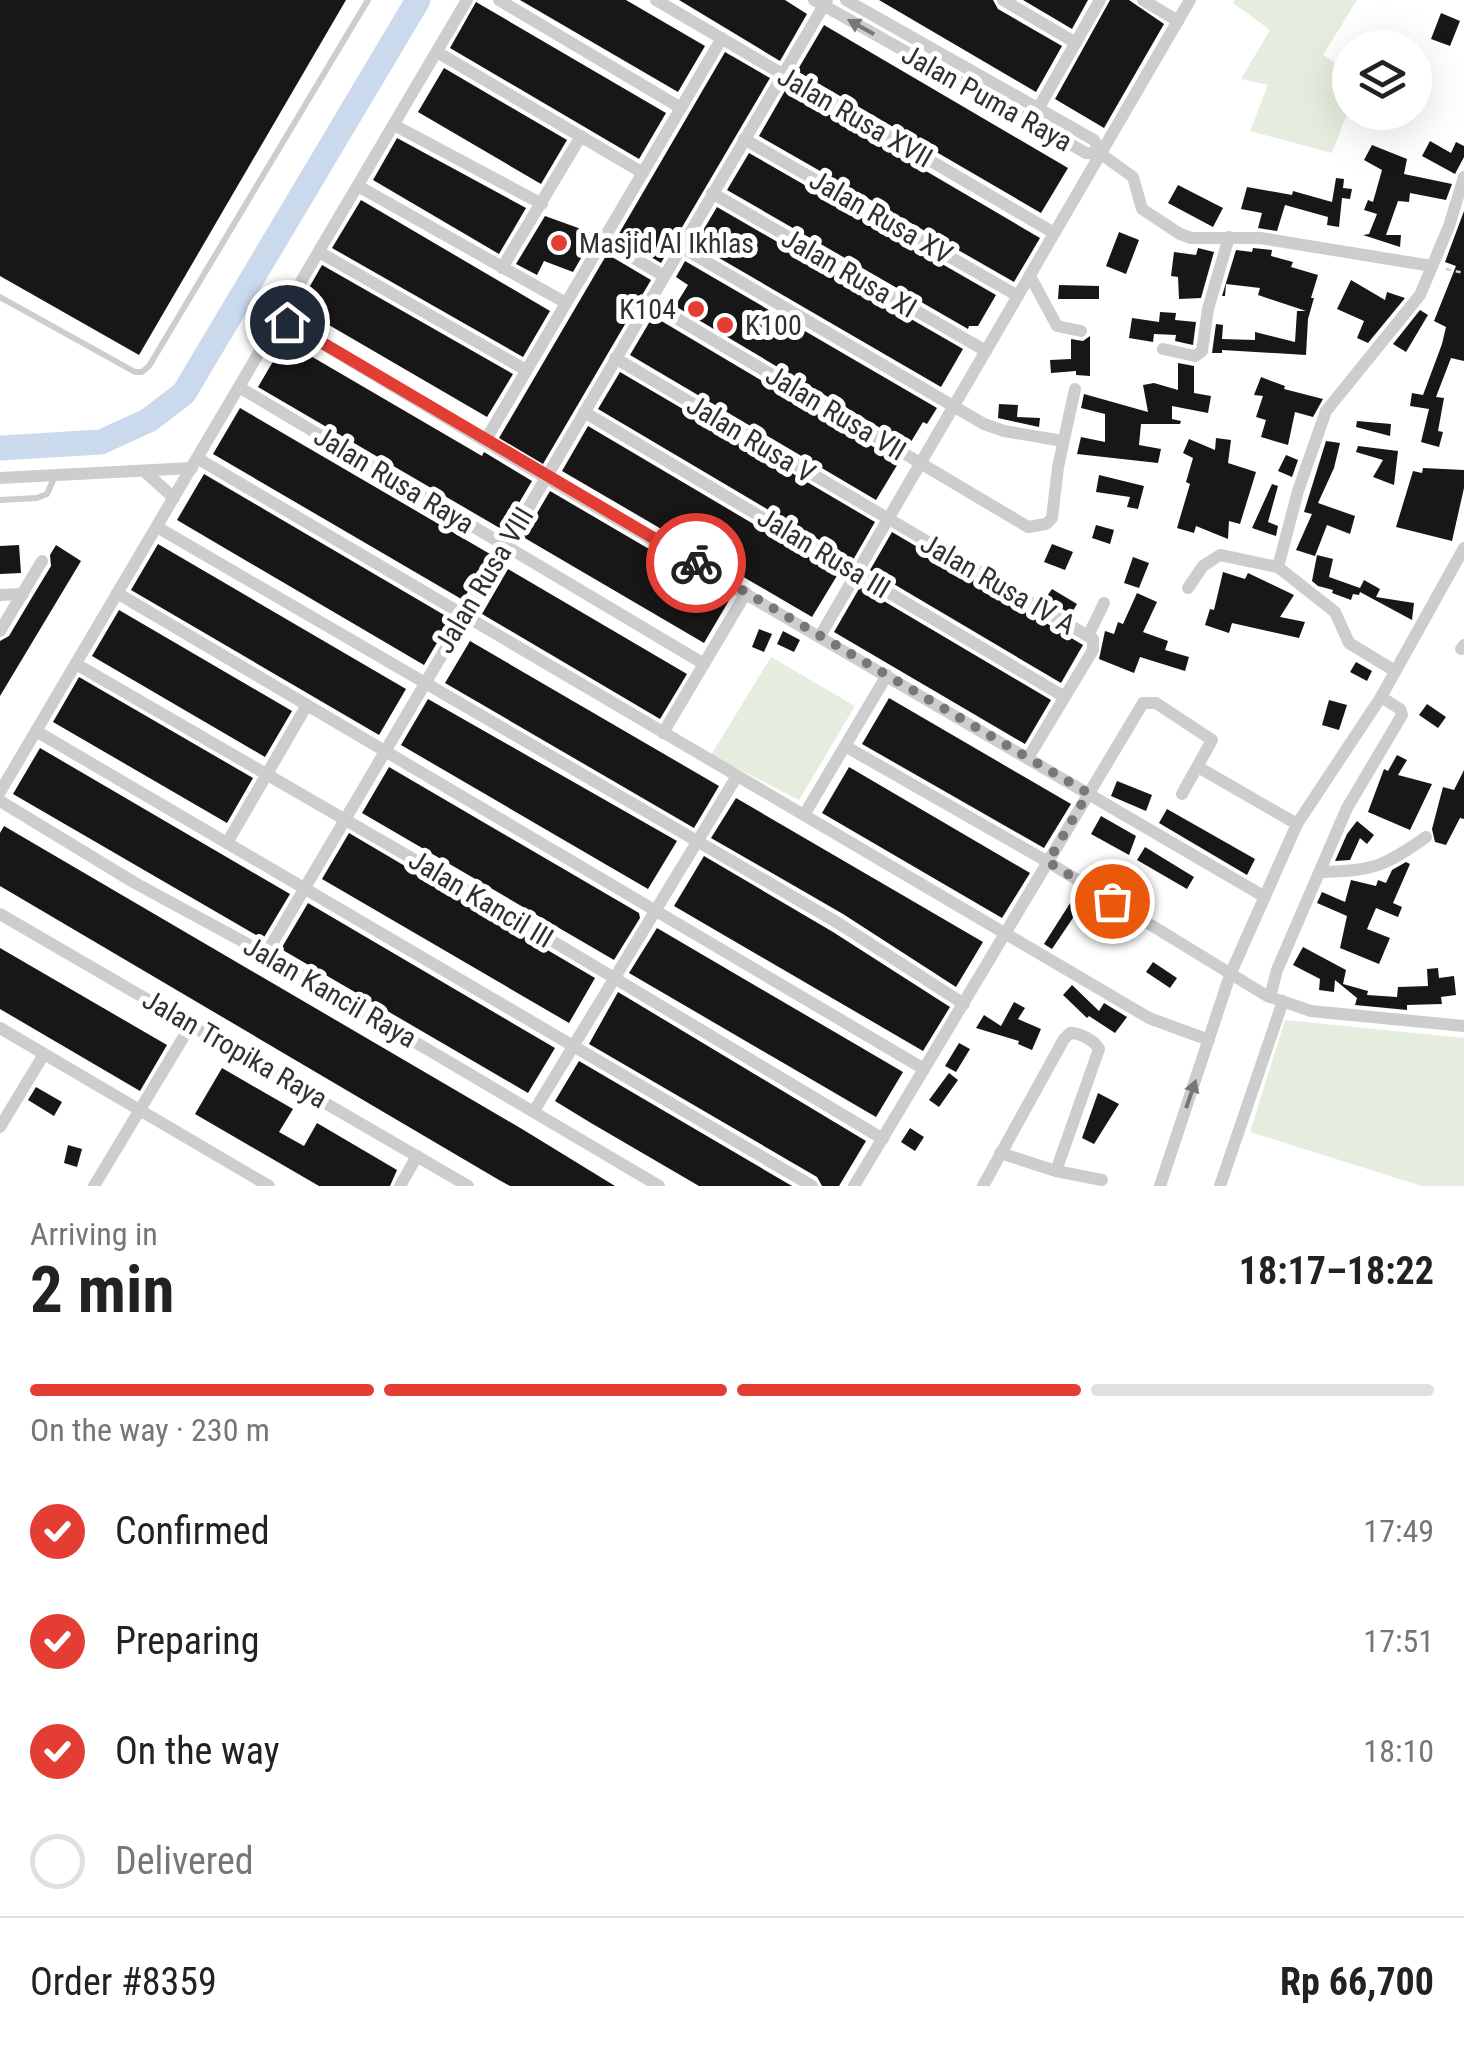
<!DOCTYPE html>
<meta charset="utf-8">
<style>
body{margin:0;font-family:"Roboto Condensed",sans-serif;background:#f6f6f6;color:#222;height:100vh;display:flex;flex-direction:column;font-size:38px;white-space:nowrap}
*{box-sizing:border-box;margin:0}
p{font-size:32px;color:#767676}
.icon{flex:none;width:55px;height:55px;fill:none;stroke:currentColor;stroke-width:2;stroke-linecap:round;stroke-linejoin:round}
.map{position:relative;height:1186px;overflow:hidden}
.panel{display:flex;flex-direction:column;background:#fff;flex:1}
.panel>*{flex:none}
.buttons{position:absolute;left:1332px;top:30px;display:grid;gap:20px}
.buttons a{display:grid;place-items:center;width:100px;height:100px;border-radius:50%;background:#fff;box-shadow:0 10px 40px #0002;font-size:50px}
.pin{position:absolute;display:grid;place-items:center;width:85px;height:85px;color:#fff;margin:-42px;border:5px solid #fff;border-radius:50%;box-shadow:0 2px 10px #0007}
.courier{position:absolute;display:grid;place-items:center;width:100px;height:100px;margin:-50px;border:8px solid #e43e34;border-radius:50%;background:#fff;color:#222;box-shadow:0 2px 12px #0007}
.summary em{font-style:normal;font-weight:700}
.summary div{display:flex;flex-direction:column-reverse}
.summary{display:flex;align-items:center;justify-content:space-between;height:170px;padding:0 30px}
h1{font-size:65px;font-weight:700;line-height:75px}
.bar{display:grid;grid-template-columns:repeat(4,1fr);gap:15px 10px;align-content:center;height:120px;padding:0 30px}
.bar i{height:12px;border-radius:8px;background:#e0e0e0}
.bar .active{background:#e43e34}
.bar p{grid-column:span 4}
.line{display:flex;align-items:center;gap:25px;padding:0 30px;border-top:2px solid #e0e0e0}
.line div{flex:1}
ol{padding:0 30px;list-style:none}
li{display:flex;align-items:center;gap:30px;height:110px}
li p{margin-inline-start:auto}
li .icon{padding:10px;border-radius:50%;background:#e43e34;color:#fff;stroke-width:4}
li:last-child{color:#767676}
li i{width:55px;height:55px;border:5px solid #e0e0e0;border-radius:50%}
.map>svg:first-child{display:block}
</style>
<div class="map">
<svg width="1464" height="1186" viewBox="0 0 1464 1186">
<rect width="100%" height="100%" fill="#fff"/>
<g fill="#e4edde">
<polygon points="1235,0 1357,0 1323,55 1350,72 1350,106 1332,153 1250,131 1268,85 1241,79 1270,30 1233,3"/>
<polygon points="771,657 855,706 799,800 711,755"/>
<polygon points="1285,1020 1464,1038 1464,1186 1422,1186 1250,1132"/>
</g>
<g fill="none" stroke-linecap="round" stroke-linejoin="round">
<polyline stroke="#cadaec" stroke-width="25" points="0,448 101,442 149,420 184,393 418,0"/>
</g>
<g fill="#171717">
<polygon points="0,0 346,0 139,355 0,276"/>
<polygon points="520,0 626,0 705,46 678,92"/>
<polygon points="679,0 785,0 807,14 780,61"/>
<polygon points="879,0 993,0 998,9 1062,46 1036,92"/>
<polygon points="1023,0 1088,0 1072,29"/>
<polygon points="1110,0 1129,0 1164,24 1104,128 1055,99"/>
<polygon points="476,2 666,113 639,159 450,48"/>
<polygon points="1441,13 1460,21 1450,46 1431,39"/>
<polygon points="824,25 1068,168 1041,213 797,71"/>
<polygon points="725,52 770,78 661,263 617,237"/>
<polygon points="444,68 567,140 541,184 418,112"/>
<polygon points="786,89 1040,238 1014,282 759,136"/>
<polygon points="397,138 526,208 499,254 373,180"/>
<polygon points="1430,141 1451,153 1456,142 1464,146 1464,157 1455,174 1422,156"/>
<polygon points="1372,145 1407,159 1404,174 1452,184 1446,200 1410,193 1409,202 1398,201 1386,235 1401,235 1400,247 1363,235 1369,234 1377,214 1364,210 1368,200 1373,202 1382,170 1364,160"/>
<polygon points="749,153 996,295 978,326 969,326 968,329 727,190"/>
<polygon points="1336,178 1344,179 1343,188 1352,189 1350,199 1342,198 1339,227 1327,225 1328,217 1285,205 1277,231 1258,228 1262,213 1241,209 1247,187 1292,195 1293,191 1332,202"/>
<polygon points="1178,185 1223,208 1213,227 1168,203"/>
<polygon points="361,200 550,311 523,357 332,248"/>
<polygon points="717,207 963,349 941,387 695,244"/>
<polygon points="1464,211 1464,361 1451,358 1436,397 1444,398 1438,431 1443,432 1439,447 1421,442 1429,409 1410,406 1412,393 1423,395 1442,344 1446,327 1434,321 1456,266 1445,262"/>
<polygon points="545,216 595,234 573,272 544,261 537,275 516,264"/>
<polygon points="1119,232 1139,240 1126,274 1106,266"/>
<polygon points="1198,248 1214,252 1201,298 1179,299 1178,277 1171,276 1174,252 1196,255"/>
<polygon points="1253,248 1272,250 1271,256 1293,262 1291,267 1318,275 1311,298 1314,298 1308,319 1306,355 1222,350 1222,353 1212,353 1216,324 1223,325 1222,339 1255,340 1255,332 1295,342 1297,311 1306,311 1258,295 1260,288 1226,284 1225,296 1222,296 1236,250 1252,252"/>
<polygon points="607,254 651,280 543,464 499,438"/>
<polygon points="685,261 937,408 927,424 923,422 909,445 675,306 688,285 676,277"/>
<polygon points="322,265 513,374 487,417 298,307"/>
<polygon points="1351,280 1385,300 1387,292 1405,298 1368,343 1357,338 1364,321 1337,309"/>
<polygon points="1059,285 1099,286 1099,299 1058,299"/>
<polygon points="1420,310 1428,315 1406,352 1393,344"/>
<polygon points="1160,312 1176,313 1175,320 1196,322 1193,345 1175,341 1176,335 1154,334 1153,342 1129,338 1132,318 1159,322"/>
<polygon points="653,316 899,462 876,500 630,355"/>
<polygon points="1090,336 1090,376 1076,375 1076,371 1051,373 1050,360 1071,359 1071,339 1083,341"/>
<polygon points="285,341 482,456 484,452 532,481 503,530 258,387"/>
<polygon points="1178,363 1194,366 1194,393 1211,396 1208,413 1172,406 1172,419 1181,421 1180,424 1141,424 1139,445 1161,449 1158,463 1077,454 1081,437 1105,442 1105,414 1081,408 1084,394 1148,412 1143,385 1154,383 1178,390"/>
<polygon points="620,372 875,522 853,560 598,409"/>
<polygon points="1261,377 1285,386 1284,389 1323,399 1313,417 1295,412 1288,445 1261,437 1266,420 1256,417 1263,396 1254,395"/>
<polygon points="999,404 1018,405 1017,417 1040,418 1039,427 998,418"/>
<polygon points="240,408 490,554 463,600 213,454"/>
<polygon points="1357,421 1391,424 1390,436 1356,427"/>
<polygon points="588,426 838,574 812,617 562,471"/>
<polygon points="1216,438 1231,440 1228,463 1256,472 1240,524 1229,521 1228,539 1196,526 1194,533 1177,528 1190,484 1186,482 1193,458 1183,453 1189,439 1215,450"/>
<polygon points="1326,441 1340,443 1334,468 1318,503 1355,516 1350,534 1327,525 1315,556 1296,550 1312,514 1304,512"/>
<polygon points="1358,446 1398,451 1394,485 1373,477 1383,460 1356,452"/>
<polygon points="1286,455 1298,460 1292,477 1278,471"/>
<polygon points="1423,468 1464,470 1464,488 1452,541 1396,527 1413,471 1422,473"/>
<polygon points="204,474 451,619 424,665 177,520"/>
<polygon points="1099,475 1144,486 1138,509 1127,507 1130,497 1096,492"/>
<polygon points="1272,484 1278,486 1268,522 1278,526 1276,536 1252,528"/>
<polygon points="550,491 731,597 704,643 523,537"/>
<polygon points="1096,525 1114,530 1110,544 1092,538"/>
<polygon points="892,532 1083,645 1061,683 870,570"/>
<polygon points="158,544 406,689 379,735 131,590"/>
<polygon points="1052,544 1073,552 1065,570 1044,562"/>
<polygon points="19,545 21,573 0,574 0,546"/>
<polygon points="56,545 81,561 0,696 0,641 9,636 31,599 51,566 50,555"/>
<polygon points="1317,555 1333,559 1329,577 1360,588 1364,580 1380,589 1376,597 1414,603 1412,620 1360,592 1359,595 1353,594 1351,600 1332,593 1333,590 1318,586 1312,581"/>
<polygon points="1133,557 1149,563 1139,588 1124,583"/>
<polygon points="508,569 687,674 660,719 482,614"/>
<polygon points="1223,572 1245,579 1248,573 1294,595 1280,617 1305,622 1299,638 1232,623 1229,633 1205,625 1210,609 1214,610"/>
<polygon points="860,587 1051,700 1025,744 834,632"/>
<polygon points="1052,589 1077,604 1071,614 1045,599"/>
<polygon points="1137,593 1157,602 1143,632 1168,641 1165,650 1189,657 1185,671 1140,657 1134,673 1099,659 1105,631 1114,634 1118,622 1123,624"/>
<polygon points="119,610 292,711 265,757 92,656"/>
<polygon points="759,629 772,634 764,652 752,647"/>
<polygon points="783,631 800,640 794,652 777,644"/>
<polygon points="470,641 719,786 694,828 445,683"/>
<polygon points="1356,662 1372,671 1367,681 1350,672"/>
<polygon points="79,677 253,778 227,823 53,722"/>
<polygon points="889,698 1071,804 1044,848 862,744"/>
<polygon points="428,699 677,841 648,889 401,745"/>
<polygon points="1329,700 1347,705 1339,730 1322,725"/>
<polygon points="1427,704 1446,717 1438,728 1419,715"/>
<polygon points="40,748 290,894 263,939 13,794"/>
<polygon points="1397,755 1407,760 1398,775 1432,784 1410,830 1368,812 1384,769 1388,771"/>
<polygon points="389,767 639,913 640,918 614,960 362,813"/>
<polygon points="849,767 1030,873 1002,918 822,813"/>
<polygon points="1464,770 1464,819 1460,818 1446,845 1435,842 1432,829 1443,787 1454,790"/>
<polygon points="1117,781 1152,795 1146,811 1111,796"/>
<polygon points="736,798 983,942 956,987 843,914 711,838"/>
<polygon points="1167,809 1255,859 1247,875 1159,823"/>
<polygon points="1101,816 1136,836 1129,855 1091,834"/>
<polygon points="1357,821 1374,835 1367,844 1360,838 1350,860 1335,861 1347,834"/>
<polygon points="4,826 522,1129 615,1186 510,1186 499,1180 0,886 0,833"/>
<polygon points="349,833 595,978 569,1023 322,879"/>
<polygon points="1145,847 1194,877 1187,889 1137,860"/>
<polygon points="704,856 833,932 950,1007 923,1051 674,906"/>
<polygon points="1406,862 1410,864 1393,903 1402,907 1398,917 1376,908 1367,929 1390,938 1379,964 1340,948 1347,916 1317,903 1322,892 1345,902 1351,880 1376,886 1378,880 1386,883 1392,870"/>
<polygon points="1074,897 1083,903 1052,949 1044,944"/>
<polygon points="308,903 555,1048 528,1093 281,949"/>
<polygon points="657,928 903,1072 876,1117 629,973"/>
<polygon points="1303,947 1346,970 1343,984 1368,991 1367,995 1397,997 1398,987 1428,986 1427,969 1438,968 1439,978 1454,976 1456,995 1441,997 1442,1004 1407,1005 1407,1010 1355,1005 1357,998 1335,980 1334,992 1319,990 1320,979 1293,965"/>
<polygon points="0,948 167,1045 140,1091 0,1009"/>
<polygon points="1153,962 1177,978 1170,988 1146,972"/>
<polygon points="1072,985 1099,1011 1104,1003 1127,1017 1115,1033 1089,1016 1087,1018 1063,995"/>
<polygon points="618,992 866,1141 839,1186 822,1186 817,1177 589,1044"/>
<polygon points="1014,1002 1025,1008 1018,1019 1041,1029 1032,1050 1018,1044 1019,1041 976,1028 984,1015 1001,1026"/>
<polygon points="959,1043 970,1049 956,1072 945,1066"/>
<polygon points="579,1061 792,1186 699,1186 591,1123 555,1101"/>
<polygon points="222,1068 293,1109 279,1132 304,1146 317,1123 397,1170 390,1186 319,1186 195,1114"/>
<polygon points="949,1073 958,1080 939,1107 929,1100"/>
<polygon points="36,1087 62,1102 54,1116 28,1100"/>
<polygon points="1098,1093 1119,1104 1094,1144 1082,1138"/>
<polygon points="910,1128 924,1137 915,1151 901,1142"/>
<polygon points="68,1145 82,1149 77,1167 64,1163"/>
</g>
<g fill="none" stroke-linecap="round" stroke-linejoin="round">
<polyline stroke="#cdcdcd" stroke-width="2.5" stroke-dasharray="5 5" stroke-linecap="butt" points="1446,269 1464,273"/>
<g stroke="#cdcdcd" stroke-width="6">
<polyline points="0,297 135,372 142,372 149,366 368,0"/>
<polyline points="0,500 37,498 47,494 55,476"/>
</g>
<g stroke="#cdcdcd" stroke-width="12">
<polyline points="499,0 681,108"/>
<polyline points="656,0 1054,233"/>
<polyline points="814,0 1086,153 1101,154"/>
<polyline points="846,0 1094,140 1101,154 1133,177 1142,209 1180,234 1191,238 1260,238 1432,266"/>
<polyline points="1003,0 1076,43"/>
<polyline points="1143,0 1178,21"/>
<polyline points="437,52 643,173"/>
<polyline points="1038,109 1100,0"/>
<polyline points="394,125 542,204"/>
<polyline points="744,139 1018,296"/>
<polyline points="358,186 566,303"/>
<polyline points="712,193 986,351"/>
<polyline points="603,240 664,276"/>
<polyline points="681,247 984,424 1004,431 1063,441"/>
<polyline points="319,252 526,370"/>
<polyline points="502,268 581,136"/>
<polyline points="1030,276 1057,326 1081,331"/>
<polyline points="649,302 1028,527 1046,524 1052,518 1058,467 1075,389"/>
<polyline points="280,318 538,473 1265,897"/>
<polyline points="1163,349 1195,356 1202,351 1208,309 1229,237"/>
<polyline points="615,358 1093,639 1093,650 1028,758"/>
<polyline points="239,387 704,664"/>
<polyline points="584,412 1063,696"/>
<polyline points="485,441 722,38"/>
<polyline points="197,458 1149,1018 1209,1040"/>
<polyline points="144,471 174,498"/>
<polyline points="0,478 192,468"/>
<polyline points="157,527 838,923 964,1004"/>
<polyline points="1188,588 1203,566 1220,555 1278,567"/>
<polyline points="117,593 924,1069"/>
<polyline points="0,595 23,594"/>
<polyline points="0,631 42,561"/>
<polyline points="820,636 1190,0"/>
<polyline points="1088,636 1104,603"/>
<polyline points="1461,649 1464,645"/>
<polyline points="76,664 484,900 883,1139"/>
<polyline points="1395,671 1349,643 1335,612 1278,567 1298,491 1326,411 1420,295 1449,226 1464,177"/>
<polyline points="36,731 812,1186"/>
<polyline points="663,733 746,593"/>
<polyline points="845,746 1048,862 1267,996 1311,1011 1464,1026"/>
<polyline points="1198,767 1297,824"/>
<polyline points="0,792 467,0"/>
<polyline points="0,801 135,883 266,954 659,1186"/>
<polyline points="804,815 887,675"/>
<polyline points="227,843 307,705"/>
<path d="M1320,872C1372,871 1384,867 1426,837"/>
<polyline points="0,914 468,1186"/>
<polyline points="266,954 827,0"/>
<polyline points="1270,997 1277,970 1347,808 1402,715 1400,709 1381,697"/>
<polyline points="0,1028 269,1186"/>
<polyline points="534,1111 737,776"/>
<polyline points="0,1127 44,1054"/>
<polyline points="1000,1153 1056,1171 1102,1180"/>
<polyline points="94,1186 192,1023"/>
<polyline points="400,1186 417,1156"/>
<polyline points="854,1186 1143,703 1156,703 1212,740 1182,794"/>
<path d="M983,1186L1064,1039L1070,1033C1080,1033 1094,1040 1099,1049L1056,1171"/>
<polyline points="1160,1186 1230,975 1297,824 1381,697 1464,548"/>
<polyline points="1220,1186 1283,1001"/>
</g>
</g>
<defs><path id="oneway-solid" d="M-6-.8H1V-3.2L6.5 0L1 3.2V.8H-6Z" transform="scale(2.5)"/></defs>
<g fill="#777">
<use href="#oneway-solid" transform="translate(861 27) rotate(-151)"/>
<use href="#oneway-solid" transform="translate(1191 1094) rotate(-71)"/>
</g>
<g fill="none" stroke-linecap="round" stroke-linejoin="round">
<polyline stroke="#787878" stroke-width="10" stroke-dasharray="0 18" points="696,563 1088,793 1048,862 1112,901"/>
<polyline stroke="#e43e34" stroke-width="12" points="287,322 696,563"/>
</g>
<g fill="#e43e34" stroke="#fff" stroke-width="4">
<circle cx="559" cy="243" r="10"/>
<circle cx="696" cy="309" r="10"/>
<circle cx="725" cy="325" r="10"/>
</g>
<g text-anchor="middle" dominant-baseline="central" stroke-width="10" stroke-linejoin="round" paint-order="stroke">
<g font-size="28" fill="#303030" stroke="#fff">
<text transform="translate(987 98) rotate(29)">Jalan Puma Raya</text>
<text transform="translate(855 117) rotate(30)">Jalan Rusa XVII</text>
<text transform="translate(881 217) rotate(30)">Jalan Rusa XV</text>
<text transform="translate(849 273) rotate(30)">Jalan Rusa XI</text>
<text transform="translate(836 413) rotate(31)">Jalan Rusa VII</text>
<text transform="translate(751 439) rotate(31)">Jalan Rusa V</text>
<text transform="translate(394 480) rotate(31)">Jalan Rusa Raya</text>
<text transform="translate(824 553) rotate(31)">Jalan Rusa III</text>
<text transform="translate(484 580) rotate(-59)">Jalan Rusa VIII</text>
<text transform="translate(998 584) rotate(30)">Jalan Rusa IV A</text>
<text transform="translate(481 899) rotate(31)">Jalan Kancil III</text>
<text transform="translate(330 992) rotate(30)">Jalan Kancil Raya</text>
<text transform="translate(235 1049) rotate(30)">Jalan Tropika Raya</text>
</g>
<g font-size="28" fill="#303030" stroke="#fff" text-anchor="start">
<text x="579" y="243">Masjid Al Ikhlas</text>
<text x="676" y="309" text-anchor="end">K104</text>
<text x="745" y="325">K100</text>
</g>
</g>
</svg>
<div class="buttons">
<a><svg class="icon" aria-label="layers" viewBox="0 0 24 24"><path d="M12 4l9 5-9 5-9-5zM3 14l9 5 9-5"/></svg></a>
</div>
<div class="pin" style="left:1112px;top:901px;background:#ea580c"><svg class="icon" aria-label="bag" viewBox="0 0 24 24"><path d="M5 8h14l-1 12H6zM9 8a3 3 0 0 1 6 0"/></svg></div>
<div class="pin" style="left:287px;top:322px;background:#1f2937"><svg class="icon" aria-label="home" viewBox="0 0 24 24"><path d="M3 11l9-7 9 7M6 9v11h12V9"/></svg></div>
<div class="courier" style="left:696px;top:563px"><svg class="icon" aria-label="bike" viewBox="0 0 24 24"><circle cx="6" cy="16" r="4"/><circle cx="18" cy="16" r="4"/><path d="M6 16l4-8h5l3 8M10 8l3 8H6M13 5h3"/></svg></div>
</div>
<section class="panel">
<div class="summary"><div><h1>2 min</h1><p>Arriving in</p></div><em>18:17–18:22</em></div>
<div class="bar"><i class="active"></i><i class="active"></i><i class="active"></i><i></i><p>On the way · 230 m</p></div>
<ol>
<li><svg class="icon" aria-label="check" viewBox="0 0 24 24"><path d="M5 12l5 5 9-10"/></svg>Confirmed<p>17:49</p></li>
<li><svg class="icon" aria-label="check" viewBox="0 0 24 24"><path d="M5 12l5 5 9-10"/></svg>Preparing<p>17:51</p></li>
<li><svg class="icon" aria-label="check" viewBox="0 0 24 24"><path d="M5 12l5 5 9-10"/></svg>On the way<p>18:10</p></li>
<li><i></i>Delivered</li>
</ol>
<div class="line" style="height:130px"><div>Order #8359</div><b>Rp 66,700</b></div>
</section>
